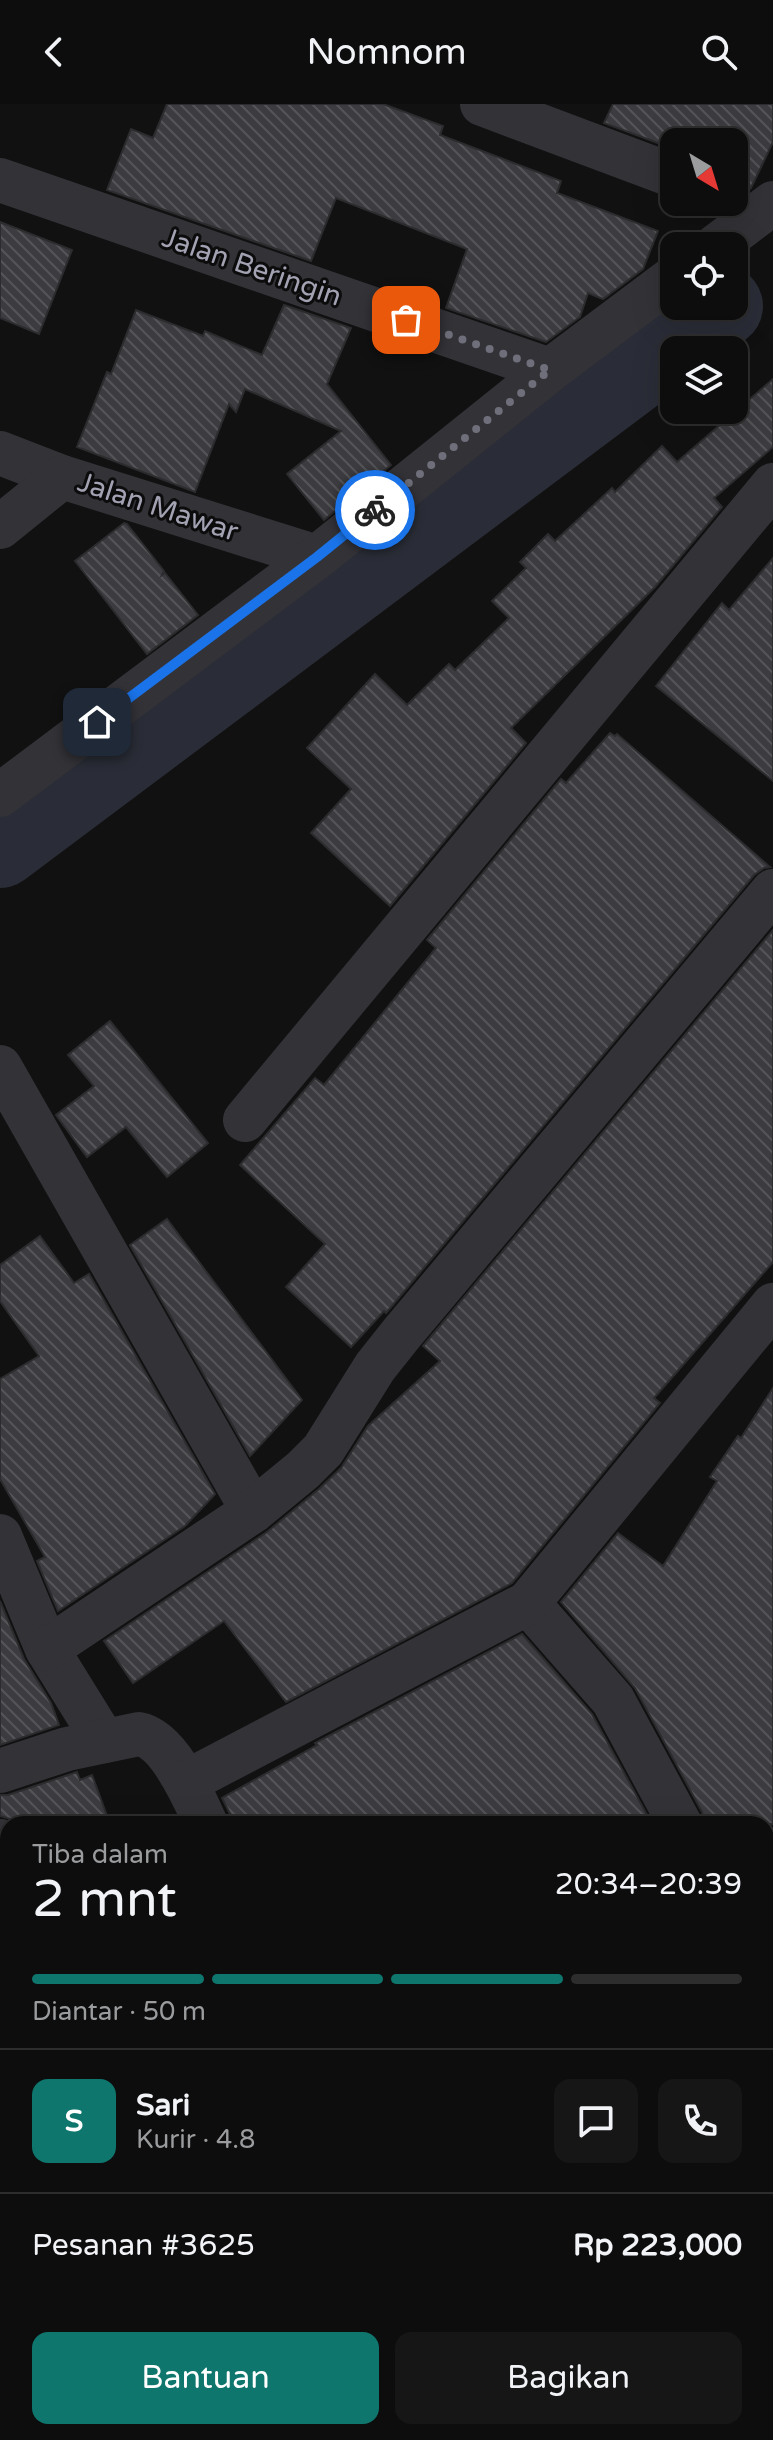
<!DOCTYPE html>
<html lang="id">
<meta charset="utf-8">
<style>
body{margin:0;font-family:"Varela Round",sans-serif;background:#161617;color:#f1f3f6;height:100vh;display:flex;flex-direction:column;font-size:30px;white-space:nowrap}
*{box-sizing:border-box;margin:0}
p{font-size:26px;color:#9a9c9e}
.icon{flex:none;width:44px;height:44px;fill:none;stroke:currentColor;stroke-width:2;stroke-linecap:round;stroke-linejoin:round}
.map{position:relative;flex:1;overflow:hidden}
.drawer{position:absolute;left:0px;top:1712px;width:774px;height:624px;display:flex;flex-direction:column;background:#0d0d0e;border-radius:24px 24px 0 0;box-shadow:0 8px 32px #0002,0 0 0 2px #2d2d2e}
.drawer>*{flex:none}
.needle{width:52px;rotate:142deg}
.fabs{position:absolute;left:660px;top:24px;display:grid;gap:16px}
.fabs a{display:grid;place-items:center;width:88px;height:88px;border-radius:16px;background:#0d0d0e;box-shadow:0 8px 32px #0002,0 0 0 2px #2d2d2e;font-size:40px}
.pin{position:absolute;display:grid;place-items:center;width:68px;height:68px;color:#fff;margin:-34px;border-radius:16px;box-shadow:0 4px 12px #0006}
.courier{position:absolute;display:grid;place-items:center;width:80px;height:80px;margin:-40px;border:6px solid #1a73e8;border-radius:50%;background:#fff;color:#222;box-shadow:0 2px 10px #0007}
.headline em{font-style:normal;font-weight:600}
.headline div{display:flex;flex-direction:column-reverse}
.headline{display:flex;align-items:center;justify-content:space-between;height:136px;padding:0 32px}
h1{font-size:52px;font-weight:600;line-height:60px}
.bar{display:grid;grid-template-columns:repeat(4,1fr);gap:12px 8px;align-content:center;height:96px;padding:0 32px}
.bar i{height:10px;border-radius:6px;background:#2d2d2e}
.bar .active{background:#0f766e}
.bar p{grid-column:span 4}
.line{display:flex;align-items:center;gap:20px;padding:0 32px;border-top:2px solid #2d2d2e}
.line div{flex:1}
.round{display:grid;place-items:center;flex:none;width:84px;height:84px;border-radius:16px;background:#161617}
.action{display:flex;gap:16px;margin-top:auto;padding:16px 32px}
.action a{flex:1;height:92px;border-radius:16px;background:#0f766e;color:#fff;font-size:32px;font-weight:600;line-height:92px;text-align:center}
.action a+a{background:#161617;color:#f1f3f6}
header{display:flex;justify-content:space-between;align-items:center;height:104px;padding:0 32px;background:#0d0d0e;font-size:36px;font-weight:600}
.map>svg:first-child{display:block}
</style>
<header><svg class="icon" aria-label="back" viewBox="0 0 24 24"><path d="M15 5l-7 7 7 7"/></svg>Nomnom<svg class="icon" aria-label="search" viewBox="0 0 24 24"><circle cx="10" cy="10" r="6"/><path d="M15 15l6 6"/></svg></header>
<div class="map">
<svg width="773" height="2336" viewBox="0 0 773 2336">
<defs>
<pattern id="building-back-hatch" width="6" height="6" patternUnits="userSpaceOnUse" patternTransform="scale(2)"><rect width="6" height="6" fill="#3c3b3f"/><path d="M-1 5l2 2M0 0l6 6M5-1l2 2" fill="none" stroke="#555458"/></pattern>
</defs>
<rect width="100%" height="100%" fill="#111112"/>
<polygon fill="#1d2521" points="773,2203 773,2336 553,2336 567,2328 766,2328 766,2207"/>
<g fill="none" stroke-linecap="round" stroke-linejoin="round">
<polyline stroke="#2a2d37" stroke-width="82" points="0,743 722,202"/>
</g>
<g fill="url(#building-back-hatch)" stroke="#2c2b2e" stroke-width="2">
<polygon points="167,0 383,0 443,22 440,31 561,77 557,89 658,127 643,165 603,195 588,189 580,213 546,238 446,204 467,145 336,94 311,157 107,86 131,25 153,34"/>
<polygon points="613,0 773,0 773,38 751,84 738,94 734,93 734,38 674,38 674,45 604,19"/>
<polygon points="0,118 72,146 39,230 0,214"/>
<polygon points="284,201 351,224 327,280 391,361 324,416 287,370 341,327 245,285 236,308 229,300 195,388 77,343 107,268 111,270 136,206 203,232 205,227 262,251"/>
<polygon points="773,275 773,343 714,394 722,403 655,483 511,624 526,639 390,802 311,729 351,685 307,644 375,570 407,601 449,560 455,566 509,514 492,497 526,464 520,458 548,430 555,437 612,384 615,388 662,342 677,358"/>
<polygon points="124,419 127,420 164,467 162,471 165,469 198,511 147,550 75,457"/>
<polygon points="773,454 773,677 656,582 722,499 729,506"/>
<polygon points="610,629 615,632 617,630 770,763 764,764 754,771 386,1209 384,1207 351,1243 286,1183 325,1140 240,1061 315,974 324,981 436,844 427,836 561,675 566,679"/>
<polygon points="773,826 773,1158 654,1294 660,1299 512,1479 286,1598 224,1517 133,1579 104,1537 267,1428 319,1385 341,1364 368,1322 440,1257 423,1242"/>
<polygon points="110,917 208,1039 167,1073 126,1023 87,1053 56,1011 94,982 68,951"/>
<polygon points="167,1115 302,1296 250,1352 130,1141"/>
<polygon points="40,1132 74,1179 89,1170 215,1390 185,1422 58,1507 37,1457 45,1453 0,1375 0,1275 39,1252 0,1197 0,1161"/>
<polygon points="773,1284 773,1720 705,1720 702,1708 635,1584 561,1498 618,1429 663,1462 717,1377 710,1373 738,1332 741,1334"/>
<polygon points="0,1497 24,1555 51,1599 59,1621 0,1641"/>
<polygon points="522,1530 592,1610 652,1720 235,1720 222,1694 317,1641 315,1639"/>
<polygon points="77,1668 80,1676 92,1671 110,1720 17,1720 14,1716 0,1712 0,1691 8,1691"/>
</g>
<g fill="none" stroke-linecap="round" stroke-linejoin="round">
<g stroke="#333237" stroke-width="44">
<polyline points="482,0 674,72"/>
<polyline points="0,76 550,266"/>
<polyline points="716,142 773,99"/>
<polyline points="0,349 62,373 317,453"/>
<polyline points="0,423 62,373"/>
<polyline points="0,691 317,453 550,266 674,173"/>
<polyline points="0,963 253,1407"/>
<polyline points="245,1016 773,381"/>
<polyline points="0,1432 47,1545 104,1637"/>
<polyline points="528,1499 613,1596 680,1720"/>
<polyline points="47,1545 253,1407 303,1366 323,1346 375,1263 402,1229 773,787"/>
<path d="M0,1667L67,1645L139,1630C170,1636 194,1694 206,1720"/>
<polyline points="186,1678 528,1499 773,1201"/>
<polyline points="0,1737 8,1755"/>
<polyline points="766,1854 773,1863"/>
<polyline points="0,2265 8,2262"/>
<polyline points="443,2328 446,2336"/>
<polyline points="362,2336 375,2328"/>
</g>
</g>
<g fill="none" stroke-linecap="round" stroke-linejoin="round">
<polyline stroke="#6f6f7b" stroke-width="8" stroke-dasharray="0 14.4" points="375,406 550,266 406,216"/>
<polyline stroke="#1a73e8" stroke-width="10" points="97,618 317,453 375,406"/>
</g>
<g text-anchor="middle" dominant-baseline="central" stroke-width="6" stroke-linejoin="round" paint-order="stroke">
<g font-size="28" fill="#a2a2b3" stroke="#0c0c0d">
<text transform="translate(252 163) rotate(19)">Jalan Beringin</text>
<text transform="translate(158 403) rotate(18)">Jalan Mawar</text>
</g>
</g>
</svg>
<div class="fabs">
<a><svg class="needle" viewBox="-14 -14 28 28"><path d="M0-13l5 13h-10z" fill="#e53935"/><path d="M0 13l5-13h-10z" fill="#9a9c9e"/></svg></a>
<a><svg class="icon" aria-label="locate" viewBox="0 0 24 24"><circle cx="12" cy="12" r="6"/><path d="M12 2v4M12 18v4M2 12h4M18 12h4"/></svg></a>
<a><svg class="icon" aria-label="layers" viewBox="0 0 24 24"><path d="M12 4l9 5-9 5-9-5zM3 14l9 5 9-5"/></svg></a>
</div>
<div class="pin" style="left:406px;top:216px;background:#ea580c"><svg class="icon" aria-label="bag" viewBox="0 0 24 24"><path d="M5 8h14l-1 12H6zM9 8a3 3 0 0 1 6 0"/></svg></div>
<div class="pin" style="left:97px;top:618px;background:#1f2937"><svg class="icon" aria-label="home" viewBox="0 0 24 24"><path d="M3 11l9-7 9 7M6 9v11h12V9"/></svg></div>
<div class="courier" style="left:375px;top:406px"><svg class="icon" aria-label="bike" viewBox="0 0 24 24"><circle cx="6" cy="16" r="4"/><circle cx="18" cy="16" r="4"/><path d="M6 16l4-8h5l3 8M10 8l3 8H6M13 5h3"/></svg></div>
<section class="drawer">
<div class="headline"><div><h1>2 mnt</h1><p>Tiba dalam</p></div><em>20:34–20:39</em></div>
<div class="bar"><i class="active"></i><i class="active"></i><i class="active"></i><i></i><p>Diantar · 50 m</p></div>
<div class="line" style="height:144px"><b class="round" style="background:#0f766e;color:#fff">S</b><div><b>Sari</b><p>Kurir · 4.8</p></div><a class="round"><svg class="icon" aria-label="chat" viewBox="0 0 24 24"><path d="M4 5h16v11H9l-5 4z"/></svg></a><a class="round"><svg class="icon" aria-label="phone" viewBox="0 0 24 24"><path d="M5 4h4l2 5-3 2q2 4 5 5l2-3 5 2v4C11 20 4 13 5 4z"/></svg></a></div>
<div class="line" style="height:104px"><div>Pesanan #3625</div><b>Rp 223,000</b></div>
<div class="action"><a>Bantuan</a><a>Bagikan</a></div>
</section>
</div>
